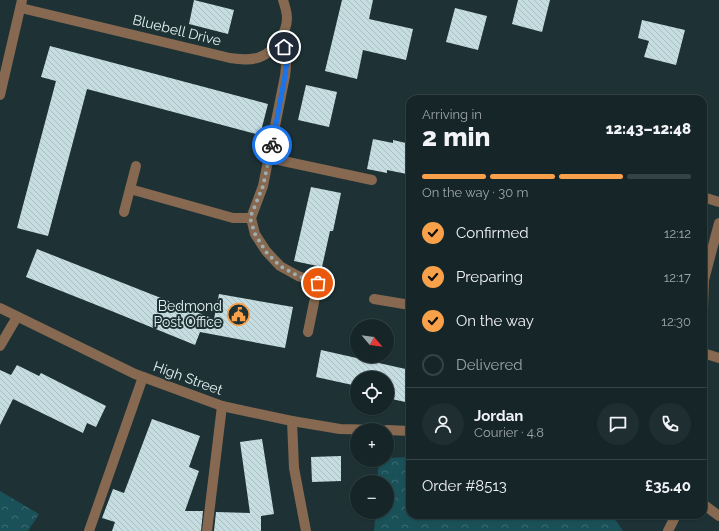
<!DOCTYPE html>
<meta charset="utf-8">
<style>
body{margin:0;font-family:Raleway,sans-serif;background:#1f2e30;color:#f1f3f6;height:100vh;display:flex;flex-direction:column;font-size:15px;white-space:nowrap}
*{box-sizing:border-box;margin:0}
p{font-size:13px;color:#9ea5a8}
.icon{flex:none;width:22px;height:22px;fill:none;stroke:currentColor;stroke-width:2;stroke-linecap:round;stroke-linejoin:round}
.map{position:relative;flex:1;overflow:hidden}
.panel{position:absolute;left:406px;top:95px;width:301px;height:424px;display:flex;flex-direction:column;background:#162628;border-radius:12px;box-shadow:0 1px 3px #0004,0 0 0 1px #354345}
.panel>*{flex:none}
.needle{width:26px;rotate:119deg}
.controls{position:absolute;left:350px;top:319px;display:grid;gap:8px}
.controls a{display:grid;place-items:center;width:44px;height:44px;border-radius:50%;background:#162628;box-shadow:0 1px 3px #0004,0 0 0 1px #354345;font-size:20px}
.pin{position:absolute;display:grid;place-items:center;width:34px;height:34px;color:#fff;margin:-17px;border:2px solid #fff;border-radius:50%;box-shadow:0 1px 4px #0007}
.courier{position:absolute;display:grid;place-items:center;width:40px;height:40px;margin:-20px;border:3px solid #1a73e8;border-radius:50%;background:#fff;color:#222;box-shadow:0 1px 5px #0007}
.summary em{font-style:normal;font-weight:800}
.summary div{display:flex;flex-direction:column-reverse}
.summary{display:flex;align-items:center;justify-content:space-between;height:68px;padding:0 16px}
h1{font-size:26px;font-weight:800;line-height:30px}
.bar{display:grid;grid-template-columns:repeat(4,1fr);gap:6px 4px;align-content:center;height:48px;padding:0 16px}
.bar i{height:5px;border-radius:3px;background:#354345}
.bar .on{background:#f8a14a}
.bar p{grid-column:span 4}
.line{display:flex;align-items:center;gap:10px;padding:0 16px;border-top:1px solid #354345}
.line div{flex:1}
.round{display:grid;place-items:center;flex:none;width:42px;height:42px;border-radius:21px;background:#1f2e30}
ol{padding:0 16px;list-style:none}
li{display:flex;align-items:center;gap:12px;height:44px}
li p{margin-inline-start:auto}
li .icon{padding:4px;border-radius:50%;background:#f8a14a;color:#111;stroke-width:4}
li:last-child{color:#9ea5a8}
li i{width:22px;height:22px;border:2px solid #354345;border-radius:50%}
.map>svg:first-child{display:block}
</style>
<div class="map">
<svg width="719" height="531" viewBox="0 0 719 531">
<defs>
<pattern id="forest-crowns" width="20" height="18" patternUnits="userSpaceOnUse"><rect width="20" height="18" fill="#1a5158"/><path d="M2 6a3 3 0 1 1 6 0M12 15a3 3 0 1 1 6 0" fill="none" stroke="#3b6a70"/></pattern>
<pattern id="building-back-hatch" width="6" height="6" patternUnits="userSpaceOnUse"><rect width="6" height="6" fill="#c5dde1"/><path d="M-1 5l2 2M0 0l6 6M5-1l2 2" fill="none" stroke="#abbfc2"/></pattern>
</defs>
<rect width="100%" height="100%" fill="#1e3235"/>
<g fill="url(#forest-crowns)">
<polygon points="410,457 410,515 612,515 623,531 374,531 376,512 387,512 387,482 377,482 379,460 387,460 387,458"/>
<polygon points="0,491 39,514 28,531 0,531"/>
</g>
<g fill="url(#building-back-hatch)">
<polygon points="194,0 234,10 228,34 189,24"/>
<polygon points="342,0 373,0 369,19 413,29 406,60 363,50 357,79 325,71"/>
<polygon points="518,0 550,0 542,32 512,24"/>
<polygon points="455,8 487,16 478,50 446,42"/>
<polygon points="642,20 685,30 676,65 644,57 649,41 638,38"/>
<polygon points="50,46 268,104 260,135 87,89 48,236 17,228 56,81 41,77"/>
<polygon points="306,85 337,92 329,127 298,120"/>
<polygon points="373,139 393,143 393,140 410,144 410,171 407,171 407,174 387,170 387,173 367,169"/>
<polygon points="311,187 341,193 333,231 330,231 322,267 294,261"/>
<polygon points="37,249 214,319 219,294 293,307 285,348 200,332 195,345 109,310 26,277"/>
<polygon points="321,350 410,370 410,403 387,398 387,378 357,378 357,386 316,377"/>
<polygon points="17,365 39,376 41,373 106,406 96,427 87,423 83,433 13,399 0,425 0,370 11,375"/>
<polygon points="152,419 200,436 189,467 199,471 185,511 203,511 201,531 112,531 115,522 102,518 113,489 124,493"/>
<polygon points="262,439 274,514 261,516 261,531 214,531 216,512 250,513 240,442"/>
<polygon points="341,456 341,481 312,482 311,457"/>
</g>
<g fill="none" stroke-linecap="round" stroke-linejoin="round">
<g stroke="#866950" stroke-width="10">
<polyline points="0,346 17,317"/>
<polyline points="89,531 143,377"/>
<polyline points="207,531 222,406"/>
</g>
<g stroke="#866950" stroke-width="10">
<path d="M21,8L230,58C240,59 250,61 260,57C274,52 287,33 287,18C287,12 285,6 283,0"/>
<path d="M280,40C287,52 287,62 285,76L263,186L251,218L255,234L266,251L280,266L298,276L318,283L308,332"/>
<polyline points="0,95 22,0"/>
<polyline points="269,158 372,180"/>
<polyline points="130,189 233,218 251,218"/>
<polyline points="703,197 719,202"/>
<polyline points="124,212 136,166"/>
<polyline points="374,299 410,305"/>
<polyline points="703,308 704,280 719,223"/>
<polyline points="703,353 719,358"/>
<polyline points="292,421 294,468 306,531"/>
</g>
<g stroke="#866950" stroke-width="10">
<polyline points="0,308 135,374 222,406 292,421 340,429 380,430"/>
<polyline points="387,430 410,431"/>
<polyline points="703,504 719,516"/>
<polyline points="668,531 676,515"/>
</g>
</g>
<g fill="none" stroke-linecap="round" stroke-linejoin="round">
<polyline stroke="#9eadaf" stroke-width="4" stroke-dasharray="0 7.2" points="272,145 263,186 250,218 255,234 266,252 280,266 298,276 318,283"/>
<polyline stroke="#1a73e8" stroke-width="5" points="272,145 285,76 287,60 284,47"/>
</g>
<defs>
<symbol id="civic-ring" viewBox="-11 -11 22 22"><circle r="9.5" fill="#1e3235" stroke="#f8a14a" stroke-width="1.5"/><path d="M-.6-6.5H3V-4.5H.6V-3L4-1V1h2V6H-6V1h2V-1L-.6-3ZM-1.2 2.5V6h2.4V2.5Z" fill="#f8a14a"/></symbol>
</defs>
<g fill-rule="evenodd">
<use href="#civic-ring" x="226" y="302" width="25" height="25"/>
</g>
<g text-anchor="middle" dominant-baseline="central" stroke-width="4" stroke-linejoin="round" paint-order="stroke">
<g font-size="14" fill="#e3eff1" stroke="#1e3235">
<text transform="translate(177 30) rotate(14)">Bluebell Drive</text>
<text transform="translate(188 378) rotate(20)">High Street</text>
</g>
<g font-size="14" fill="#e3eff1" stroke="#1e3235" text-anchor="end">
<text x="222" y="306">Bedmond<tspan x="222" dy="16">Post Office</tspan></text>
</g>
</g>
</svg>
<div class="controls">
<a><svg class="needle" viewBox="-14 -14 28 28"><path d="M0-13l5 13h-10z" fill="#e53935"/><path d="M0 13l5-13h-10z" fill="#9ea5a8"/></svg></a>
<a><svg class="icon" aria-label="locate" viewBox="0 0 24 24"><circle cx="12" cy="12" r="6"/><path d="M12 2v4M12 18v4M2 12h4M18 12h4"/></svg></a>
<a>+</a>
<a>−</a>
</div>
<div class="pin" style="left:318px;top:283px;background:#ea580c"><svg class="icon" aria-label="bag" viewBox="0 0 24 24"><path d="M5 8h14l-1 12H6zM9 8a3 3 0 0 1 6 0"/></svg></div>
<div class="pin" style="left:284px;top:47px;background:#1f2937"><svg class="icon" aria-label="home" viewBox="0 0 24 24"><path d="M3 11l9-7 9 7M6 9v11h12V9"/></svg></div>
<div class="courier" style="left:272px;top:145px"><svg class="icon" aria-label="bike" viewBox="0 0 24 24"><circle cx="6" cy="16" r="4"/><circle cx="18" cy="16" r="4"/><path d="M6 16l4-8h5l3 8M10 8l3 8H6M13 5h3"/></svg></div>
<section class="panel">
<div class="summary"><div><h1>2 min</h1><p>Arriving in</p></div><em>12:43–12:48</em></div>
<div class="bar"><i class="on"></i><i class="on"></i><i class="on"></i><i></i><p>On the way · 30 m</p></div>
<ol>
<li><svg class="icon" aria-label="check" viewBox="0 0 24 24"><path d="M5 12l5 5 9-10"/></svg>Confirmed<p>12:12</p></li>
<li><svg class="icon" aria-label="check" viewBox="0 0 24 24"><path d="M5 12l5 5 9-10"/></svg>Preparing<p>12:17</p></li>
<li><svg class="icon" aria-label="check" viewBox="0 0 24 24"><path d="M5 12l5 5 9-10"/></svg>On the way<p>12:30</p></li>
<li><i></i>Delivered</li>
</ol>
<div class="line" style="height:72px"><a class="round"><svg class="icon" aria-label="person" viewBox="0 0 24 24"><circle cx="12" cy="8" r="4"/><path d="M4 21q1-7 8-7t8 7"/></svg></a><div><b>Jordan</b><p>Courier · 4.8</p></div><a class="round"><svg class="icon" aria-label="chat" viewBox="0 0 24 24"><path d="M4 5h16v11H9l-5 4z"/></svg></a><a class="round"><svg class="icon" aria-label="phone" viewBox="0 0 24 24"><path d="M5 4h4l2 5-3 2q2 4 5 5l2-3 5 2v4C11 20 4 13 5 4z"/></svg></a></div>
<div class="line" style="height:52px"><div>Order #8513</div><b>£35.40</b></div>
</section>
</div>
